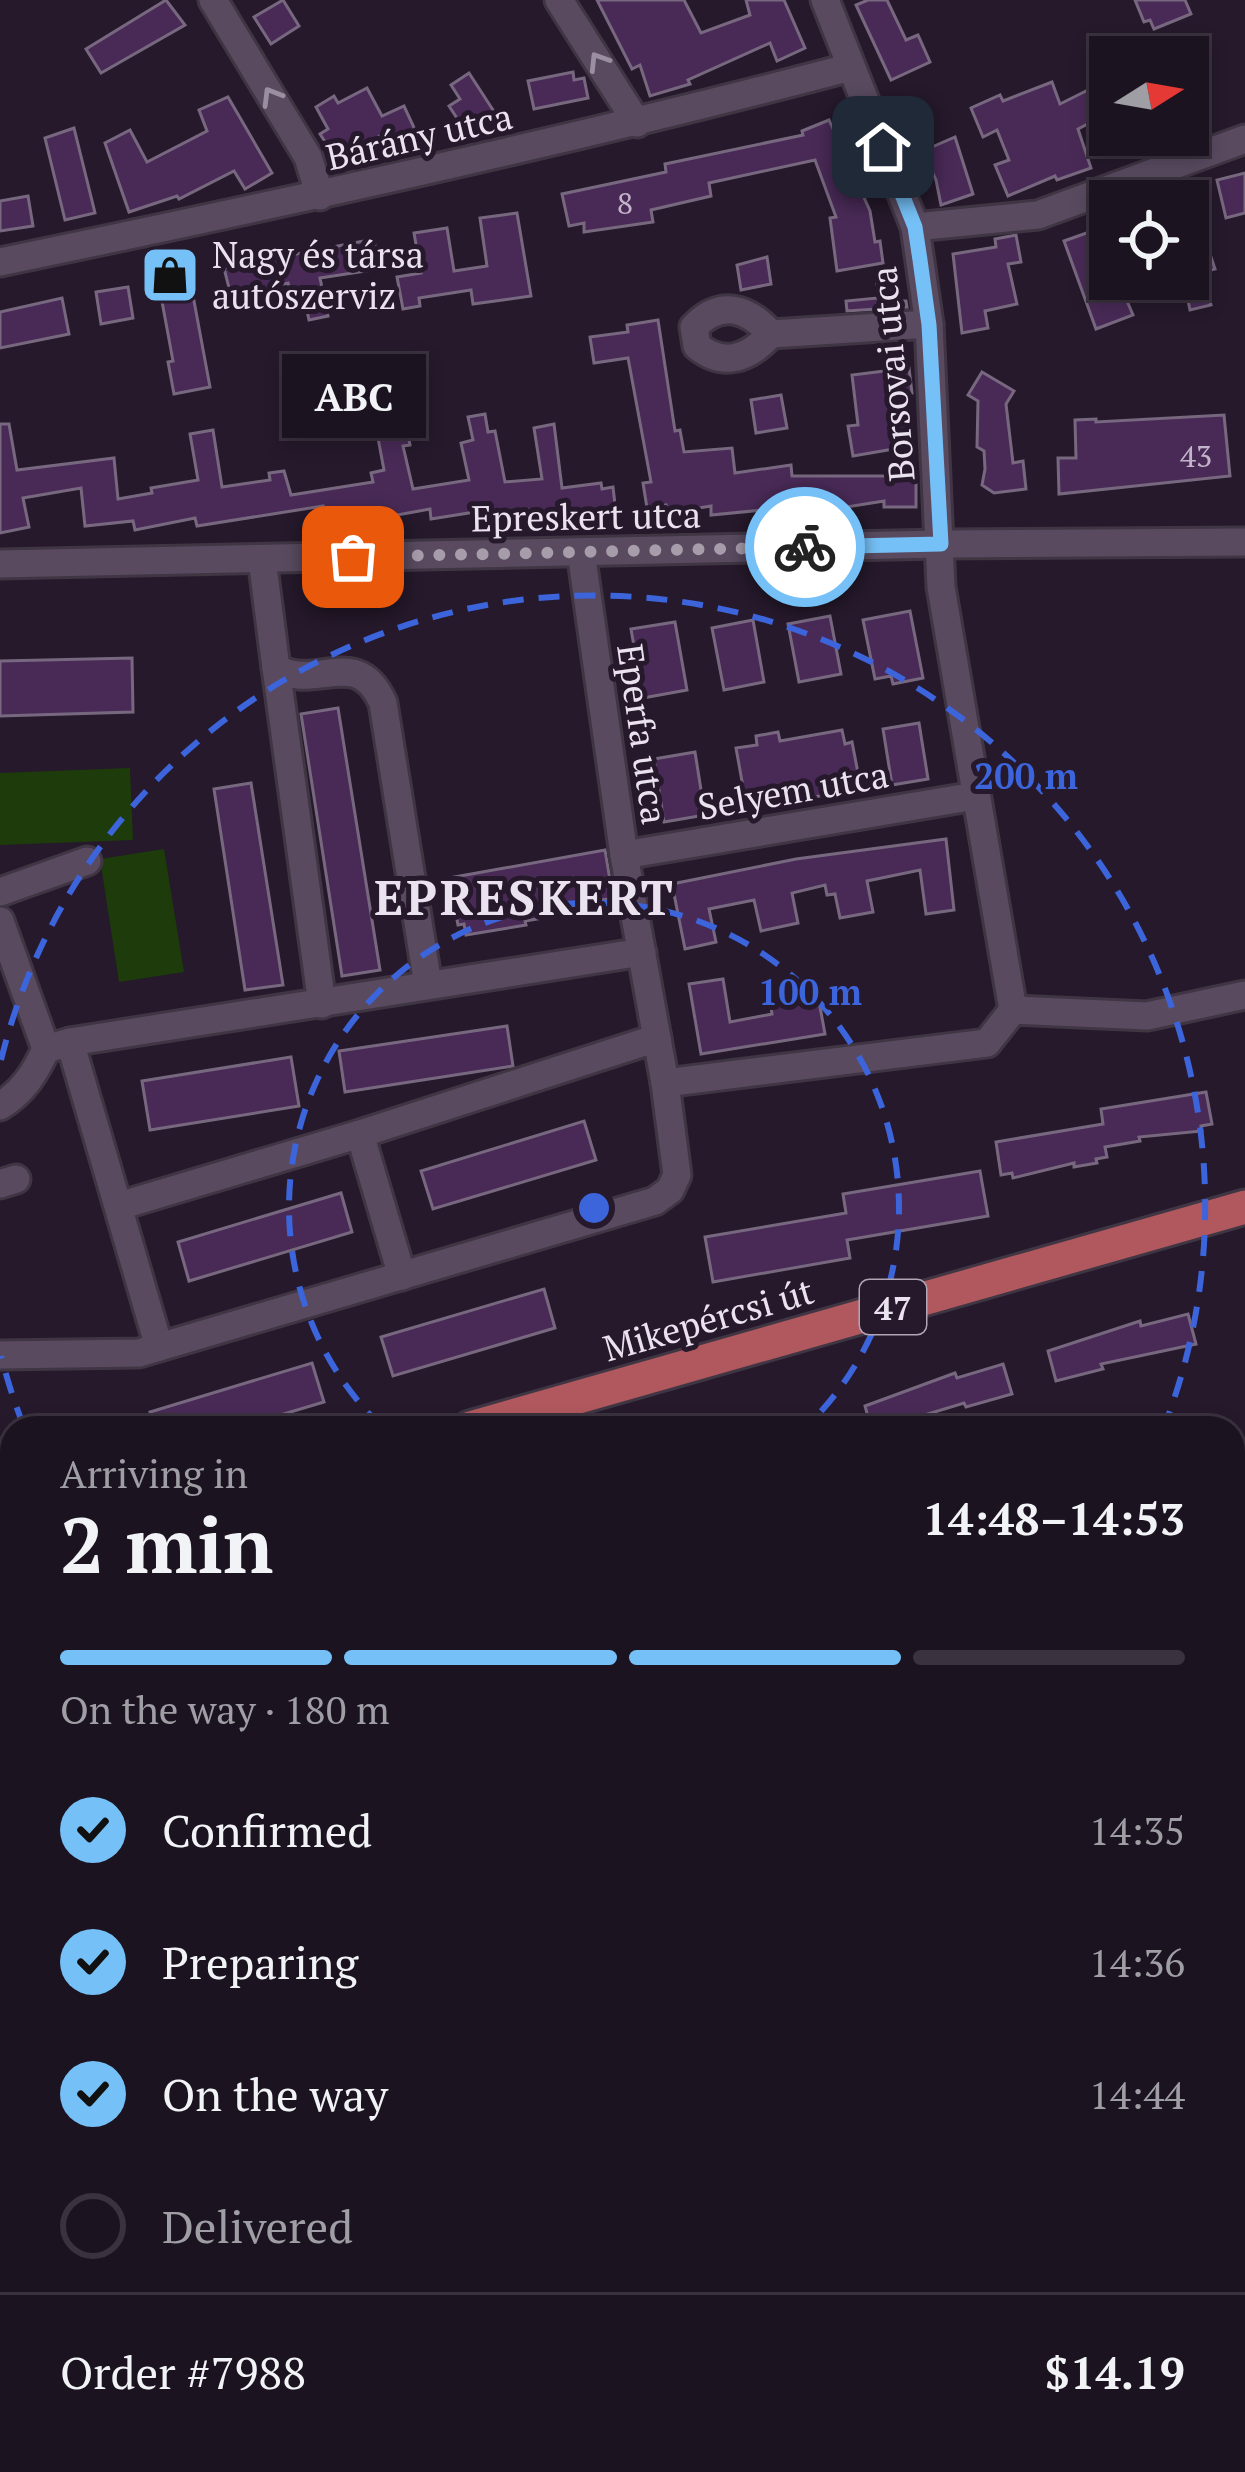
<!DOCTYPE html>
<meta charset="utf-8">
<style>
body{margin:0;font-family:"PT Serif",serif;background:#251c29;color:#f1f3f6;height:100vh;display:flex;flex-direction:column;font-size:45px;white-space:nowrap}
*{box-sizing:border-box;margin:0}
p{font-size:39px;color:#a09ea5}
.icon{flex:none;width:66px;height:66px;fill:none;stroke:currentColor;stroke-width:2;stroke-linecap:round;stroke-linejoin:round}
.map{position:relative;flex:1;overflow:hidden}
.details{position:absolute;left:0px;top:1416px;width:1245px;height:1056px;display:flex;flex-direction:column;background:#1c1320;border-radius:36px 36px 0 0;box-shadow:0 6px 18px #0003,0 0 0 3px #3a323e}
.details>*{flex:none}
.needle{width:78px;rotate:79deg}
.fabs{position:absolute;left:1089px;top:36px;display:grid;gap:24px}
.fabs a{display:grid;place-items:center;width:120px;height:120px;border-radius:0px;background:#1c1320;box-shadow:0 6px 18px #0003,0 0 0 3px #3a323e;font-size:60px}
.pin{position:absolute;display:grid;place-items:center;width:102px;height:102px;color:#fff;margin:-51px;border-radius:24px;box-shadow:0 6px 18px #0006}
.courier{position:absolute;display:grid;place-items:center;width:120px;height:120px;margin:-60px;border:9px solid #75c0f6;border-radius:50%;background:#fff;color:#222;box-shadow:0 3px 15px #0007}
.bubble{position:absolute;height:84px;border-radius:0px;background:#1c1320;box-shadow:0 6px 18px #0003,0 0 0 3px #3a323e;font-size:39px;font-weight:700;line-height:84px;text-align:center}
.summary em{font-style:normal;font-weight:700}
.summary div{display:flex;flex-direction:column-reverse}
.summary{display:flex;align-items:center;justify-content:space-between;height:204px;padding:0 60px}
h1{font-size:78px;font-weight:700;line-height:90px}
.bar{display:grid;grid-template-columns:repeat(4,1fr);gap:18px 12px;align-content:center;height:144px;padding:0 60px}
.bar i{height:15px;border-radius:9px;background:#3a323e}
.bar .selected{background:#75c0f6}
.bar p{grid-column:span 4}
.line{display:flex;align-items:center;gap:30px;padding:0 60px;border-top:3px solid #3a323e}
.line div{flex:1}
ol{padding:0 60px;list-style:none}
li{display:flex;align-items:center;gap:36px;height:132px}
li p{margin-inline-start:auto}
li .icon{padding:12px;border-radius:50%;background:#75c0f6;color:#111;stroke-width:4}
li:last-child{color:#a09ea5}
li i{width:66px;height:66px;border:6px solid #3a323e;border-radius:50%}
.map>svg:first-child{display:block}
</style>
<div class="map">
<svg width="1245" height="2472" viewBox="0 0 1245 2472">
<rect width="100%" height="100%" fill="#25192b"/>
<g fill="#1d3b0b">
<polygon points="130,768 133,840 0,845 0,773"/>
<polygon points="164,849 184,972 119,982 100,859"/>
</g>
<g fill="#492a57" stroke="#77687f" stroke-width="3">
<polygon points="166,0 185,25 101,73 86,49"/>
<polygon points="283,0 299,26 271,44 254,17"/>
<polygon points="597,0 684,0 701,33 750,15 746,0 784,0 805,48 777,61 770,43 688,80 690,84 650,96 640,65 632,69"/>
<polygon points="868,0 887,0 906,40 918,35 930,62 891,80 856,5"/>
<polygon points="1135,0 1185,0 1191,14 1154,29 1150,20 1144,22"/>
<polygon points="573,72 574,80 584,78 588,98 534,109 528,81"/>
<polygon points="469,73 495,113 466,132 449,106 460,99 451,85"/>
<polygon points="1052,82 1060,104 1094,87 1107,114 1078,129 1091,168 1057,180 1055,176 1008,196 995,165 1009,160 997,130 983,137 971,108 1000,95 1003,101"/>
<polygon points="367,88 382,116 404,106 417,134 387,147 381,135 339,163 320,134 328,129 316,107 334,96 338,103"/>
<polygon points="228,97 272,173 245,189 234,171 179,199 177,196 129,212 105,143 130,130 147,162 207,131 199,110"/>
<polygon points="829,120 870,211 875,242 880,241 883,263 837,271 830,218 836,217 815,160 709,183 711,196 651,210 653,222 584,232 584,223 569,226 562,194 666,172 665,164 803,135 802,131"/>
<polygon points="74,128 95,213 65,220 45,138"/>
<polygon points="955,137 973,194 941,205 936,180 923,151"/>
<polygon points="1245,173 1245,213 1226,218 1217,180"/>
<polygon points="28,196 33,226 0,231 0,201"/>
<polygon points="1191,197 1215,269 1203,272 1211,305 1190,310 1184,281 1188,280"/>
<polygon points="517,213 531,296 473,304 471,290 419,298 420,306 403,309 397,277 421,273 414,233 447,228 454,271 487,266 480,218"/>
<polygon points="1095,230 1110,279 1147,279 1152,293 1127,301 1133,315 1096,329 1064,241"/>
<polygon points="1016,235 1021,262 1008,264 1017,304 985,311 988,328 962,333 953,254 996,247 995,239"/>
<polygon points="374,239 379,269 320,278 328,316 309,320 303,292 291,294 288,283 231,296 224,268"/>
<polygon points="767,257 771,284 741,290 737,265"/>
<polygon points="189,274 210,387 174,394 168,362 173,361 158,280"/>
<polygon points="896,282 898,301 906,301 907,307 847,311 846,301 878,298 877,284"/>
<polygon points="128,287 133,318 101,324 96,292"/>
<polygon points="62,298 69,334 0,348 0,312"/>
<polygon points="658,320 675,431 680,430 684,452 732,448 735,473 791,465 792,476 916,476 916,507 884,507 884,501 834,509 804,510 804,506 711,515 711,506 668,513 666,505 647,508 643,483 651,482 628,358 594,363 590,337 628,332 627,325"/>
<polygon points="909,368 912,393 902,395 911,446 853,456 848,426 858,425 852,375"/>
<polygon points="982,372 1014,391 1006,404 1013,463 1023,461 1026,489 994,493 982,485 985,469 984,451 977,447 978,401 968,395"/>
<polygon points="398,384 410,445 403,446 413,489 469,480 461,443 473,440 468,417 485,414 488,432 495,431 505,482 542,479 534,428 554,424 562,488 601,483 602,489 613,487 616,513 529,519 528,510 477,520 475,512 431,519 430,509 326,528 323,506 197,526 195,518 135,530 133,521 85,526 81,488 23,498 29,527 0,533 0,424 9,424 17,470 114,458 118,499 152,493 151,488 198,480 190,434 213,430 222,487 270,480 269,473 284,471 291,495 373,482 371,473 384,470 369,390"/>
<polygon points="781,395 787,428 756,433 751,400"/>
<polygon points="1224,415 1230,476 1059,494 1058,458 1076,458 1075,420 1096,419 1096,422"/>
<polygon points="910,611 923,678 893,684 891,676 875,679 863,620"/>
<polygon points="830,616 841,674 799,682 788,624"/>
<polygon points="753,620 764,682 724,690 712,628"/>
<polygon points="675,622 687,690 643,698 631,629"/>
<polygon points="132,658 133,712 0,716 0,661"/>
<polygon points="338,708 380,970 342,976 301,714"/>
<polygon points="919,723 928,779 892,785 883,729"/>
<polygon points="842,730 845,744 852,742 859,778 851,779 853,790 747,809 736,748 757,745 756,736 778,732 780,741"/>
<polygon points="695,752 705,815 664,822 654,759"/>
<polygon points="251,783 283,985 245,990 214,789"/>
<polygon points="946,839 954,910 926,914 920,870 867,881 873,912 840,918 835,894 827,895 825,885 792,893 798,923 761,931 754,900 709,909 716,942 685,949 672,884 796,859"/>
<polygon points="605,850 613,898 560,908 561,915 525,921 526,925 466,935 464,924 458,925 449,878"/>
<polygon points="723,979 730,1022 772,1014 769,993 816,985 825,1034 701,1054 689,984"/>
<polygon points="507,1026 513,1066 345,1092 339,1051"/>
<polygon points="291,1057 299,1106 150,1130 142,1081"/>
<polygon points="1206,1092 1212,1124 1201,1126 1202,1131 1139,1137 1140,1141 1105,1147 1107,1157 1096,1159 1097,1163 1074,1167 1074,1163 1013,1178 1012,1173 1001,1175 996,1142 1103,1124 1101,1109"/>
<polygon points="584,1121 596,1160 433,1209 421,1171"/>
<polygon points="980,1171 988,1216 847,1240 850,1258 713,1282 705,1237 846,1213 843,1194"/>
<polygon points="341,1193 352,1232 189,1281 178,1242"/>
<polygon points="544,1289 555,1328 393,1376 381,1337"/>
<polygon points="1188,1314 1196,1344 1101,1364 1103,1369 1056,1381 1048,1351 1140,1321 1141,1326"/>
<polygon points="312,1363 324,1402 237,1428 155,1428 150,1412"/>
<polygon points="1003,1364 1012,1394 966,1407 964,1403 918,1417 920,1421 897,1428 871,1428 865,1406 955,1373 957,1378"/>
</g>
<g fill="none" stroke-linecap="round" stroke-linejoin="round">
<defs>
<g id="minor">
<polyline points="213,0 308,157 320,196"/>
<polyline points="559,0 637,123"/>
<polyline points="825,0 915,227 929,324 941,587 1013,1010"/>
<polyline points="915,227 1038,215 1245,139"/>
<path d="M0,262C285,203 569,141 851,67"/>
<path d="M771,334C748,308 721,299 694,327L697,346C724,368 749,358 771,334L929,324"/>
<path d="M262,559L276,668C316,692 357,644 383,703L428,985"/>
<polyline points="0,564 941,544 1245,542"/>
<polyline points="276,668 322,1004"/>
<polyline points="624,855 975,796"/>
<polyline points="0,892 87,861"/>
<polyline points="0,921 46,1049"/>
<polyline points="70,1042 159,1347"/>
<polyline points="665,1083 987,1043 1013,1010 1147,1016 1245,995"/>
<path d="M0,1106C23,1092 35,1073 46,1049L70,1042L642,952"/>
<polyline points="360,1134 402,1276"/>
<polyline points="0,1184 16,1179"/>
<polyline points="119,1206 360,1134 657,1038"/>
<polyline points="0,1355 139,1353 655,1201 670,1190 677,1175 665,1083 624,855 581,552"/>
<polyline points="1233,1534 1245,1530"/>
<polyline points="0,1744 12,1741"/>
<polyline points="1233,1821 1245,1818"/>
<polyline points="0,1894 12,1891"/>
<polyline points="0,2166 12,2162"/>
<polyline points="1233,2213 1245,2210"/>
<polyline points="0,2336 12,2342"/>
<polyline points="212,2460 230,2472"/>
<polyline points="849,2460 852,2472"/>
<polyline points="269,2472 315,2460"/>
</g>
<g id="major">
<polyline points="470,1428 1245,1207"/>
<polyline points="0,1558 12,1555"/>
</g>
</defs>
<use href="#minor" stroke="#3f3543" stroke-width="33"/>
<use href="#major" stroke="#3f3543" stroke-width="39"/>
<use href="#minor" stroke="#594a60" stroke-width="27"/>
<use href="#major" stroke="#b0585e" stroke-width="33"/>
</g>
<defs><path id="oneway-chevron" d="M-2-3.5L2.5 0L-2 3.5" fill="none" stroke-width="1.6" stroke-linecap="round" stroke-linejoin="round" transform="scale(3)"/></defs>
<g stroke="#9b8ea0">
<use href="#oneway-chevron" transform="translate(598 61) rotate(-122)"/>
<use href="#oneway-chevron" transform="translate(271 96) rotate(-121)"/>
</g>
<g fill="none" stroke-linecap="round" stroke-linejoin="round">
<polyline stroke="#a69caa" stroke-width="12" stroke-dasharray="0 21.6" points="353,557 805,547"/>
<polyline stroke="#75c0f6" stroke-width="15" points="805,547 941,544 929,325 920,260 915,227 883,147"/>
</g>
<g fill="none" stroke="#3c64db" stroke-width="6" stroke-dasharray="21 15">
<path d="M382 1427A305 305 0 1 1 806 1427"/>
<path d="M24 1427A611 611 0 0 1 1 1356M1 1060A611 611 0 1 1 1164 1427"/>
</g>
<defs>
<symbol id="shop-square" viewBox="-11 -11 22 22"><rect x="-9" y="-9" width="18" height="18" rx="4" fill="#75c0f6" stroke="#25192b"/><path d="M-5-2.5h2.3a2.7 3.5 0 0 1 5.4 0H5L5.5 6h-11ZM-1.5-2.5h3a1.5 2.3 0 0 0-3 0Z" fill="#111"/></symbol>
</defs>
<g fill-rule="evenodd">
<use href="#shop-square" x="137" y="242" width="66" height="66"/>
</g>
<g text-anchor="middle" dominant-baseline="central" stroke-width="10" stroke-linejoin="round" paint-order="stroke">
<g font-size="30" fill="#c2b4c9">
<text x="625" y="203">8</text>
<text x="1196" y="456">43</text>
</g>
<rect fill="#25192b" stroke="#b0a6b4" stroke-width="3" x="860" y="1280" width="66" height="54" rx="9"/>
<g font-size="33" font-weight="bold" fill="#ebe2ef">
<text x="893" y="1307">47</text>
</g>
<g font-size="36" fill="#ebe2ef" stroke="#25192b">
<text transform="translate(419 136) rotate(-13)">Bárány utca</text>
<text transform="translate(892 374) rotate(-95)">Borsovai utca</text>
<text transform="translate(586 516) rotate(-1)">Epreskert utca</text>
<text transform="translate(643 734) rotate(82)">Eperfa utca</text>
<text transform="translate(793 790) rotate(-10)">Selyem utca</text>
<text transform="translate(708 1319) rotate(-16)">Mikepércsi út</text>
</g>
<g font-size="36" fill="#ebe2ef" stroke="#25192b" text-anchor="start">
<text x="212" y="254">Nagy és társa<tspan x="212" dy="41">autószerviz</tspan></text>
</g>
<g font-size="48" font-weight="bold" letter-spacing="3" fill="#ebe2ef" stroke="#25192b">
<text x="525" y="897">EPRESKERT</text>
</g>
</g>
<circle cx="594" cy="1208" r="18" fill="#3c64db" stroke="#25192b" stroke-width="6"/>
<g font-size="36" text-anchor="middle" font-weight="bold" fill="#3c64db" stroke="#25192b" stroke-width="10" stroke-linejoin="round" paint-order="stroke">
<text x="1026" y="789">200 m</text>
<text x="810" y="1005">100 m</text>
</g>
</svg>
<div class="fabs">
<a><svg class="needle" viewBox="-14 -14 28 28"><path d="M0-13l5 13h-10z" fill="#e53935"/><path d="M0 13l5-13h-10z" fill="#a09ea5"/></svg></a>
<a><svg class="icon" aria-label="locate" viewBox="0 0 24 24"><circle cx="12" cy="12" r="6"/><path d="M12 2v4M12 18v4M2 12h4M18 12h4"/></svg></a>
</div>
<div class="pin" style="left:353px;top:557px;background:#ea580c"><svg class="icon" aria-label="bag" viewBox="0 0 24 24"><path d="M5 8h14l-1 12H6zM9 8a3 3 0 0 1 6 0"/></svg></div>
<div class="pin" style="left:883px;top:147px;background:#1f2937"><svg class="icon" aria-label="home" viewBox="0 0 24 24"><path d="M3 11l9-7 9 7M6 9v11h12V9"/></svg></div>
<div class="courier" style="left:805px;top:547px"><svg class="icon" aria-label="bike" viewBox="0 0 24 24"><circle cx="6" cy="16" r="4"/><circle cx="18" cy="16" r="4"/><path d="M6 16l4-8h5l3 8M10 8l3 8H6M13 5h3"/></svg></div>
<div class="bubble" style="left:282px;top:354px;width:144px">ABC</div>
<section class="details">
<div class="summary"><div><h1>2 min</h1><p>Arriving in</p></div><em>14:48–14:53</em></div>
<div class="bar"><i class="selected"></i><i class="selected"></i><i class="selected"></i><i></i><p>On the way · 180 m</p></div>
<ol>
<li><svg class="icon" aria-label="check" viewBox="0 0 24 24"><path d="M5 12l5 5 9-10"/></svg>Confirmed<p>14:35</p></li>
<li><svg class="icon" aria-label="check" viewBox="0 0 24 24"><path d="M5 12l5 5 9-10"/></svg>Preparing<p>14:36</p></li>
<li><svg class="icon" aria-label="check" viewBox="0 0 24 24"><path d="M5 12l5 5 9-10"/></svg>On the way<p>14:44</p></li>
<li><i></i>Delivered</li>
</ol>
<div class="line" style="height:156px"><div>Order #7988</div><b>$14.19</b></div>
</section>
</div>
